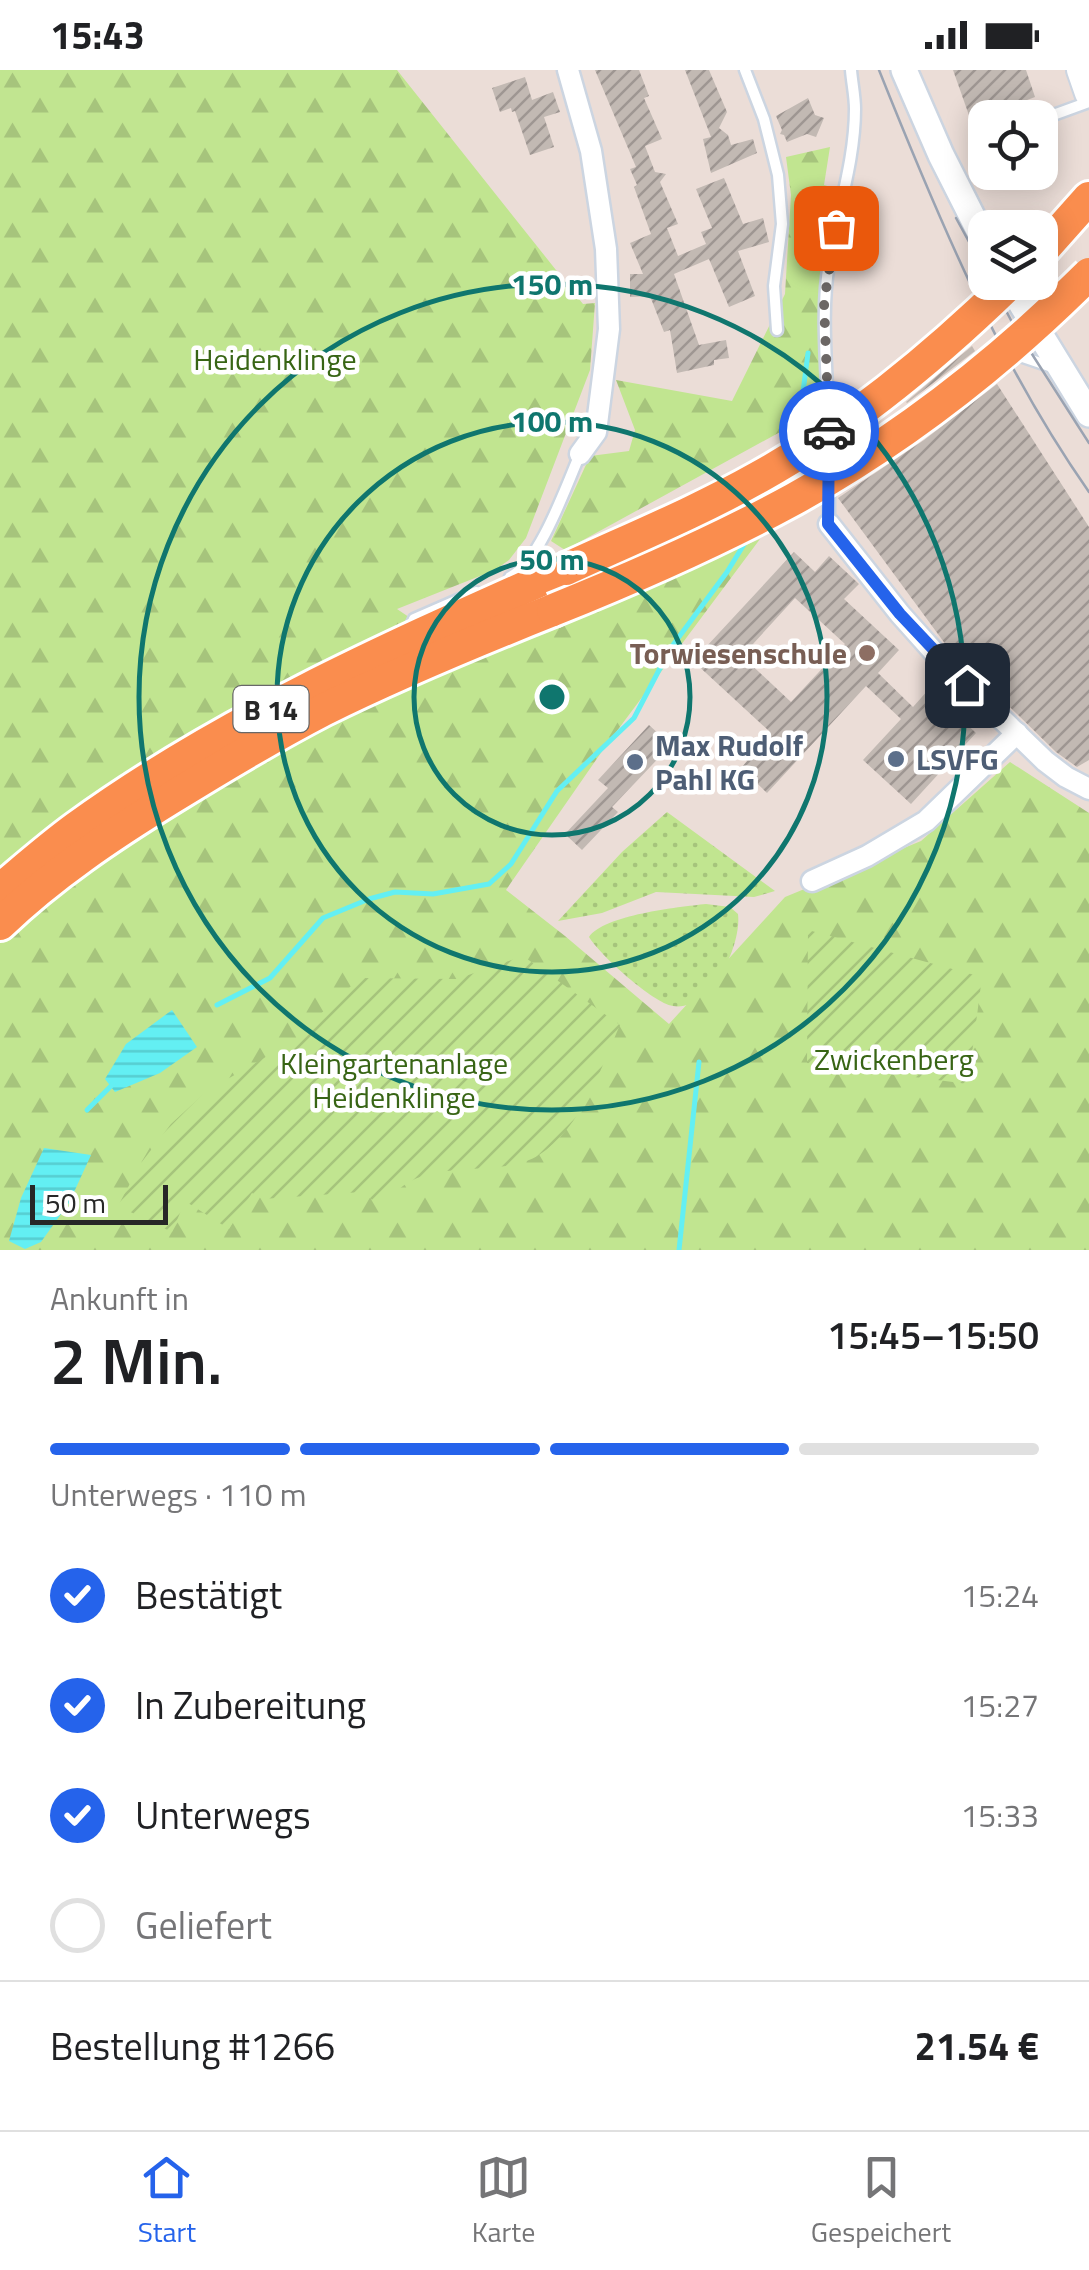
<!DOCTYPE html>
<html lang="de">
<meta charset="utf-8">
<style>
body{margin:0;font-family:"Titillium Web",sans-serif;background:#f2f2f2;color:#202124;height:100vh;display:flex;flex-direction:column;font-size:38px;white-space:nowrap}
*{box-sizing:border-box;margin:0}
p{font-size:32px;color:#757577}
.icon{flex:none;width:55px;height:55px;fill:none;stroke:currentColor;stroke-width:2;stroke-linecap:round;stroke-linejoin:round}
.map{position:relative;height:1180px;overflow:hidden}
.drawer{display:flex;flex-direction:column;background:#fff;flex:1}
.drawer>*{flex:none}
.controls{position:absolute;left:968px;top:30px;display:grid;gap:20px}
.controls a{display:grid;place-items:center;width:90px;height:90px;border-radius:20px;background:#fff;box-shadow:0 5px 25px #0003;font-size:50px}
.scale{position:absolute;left:30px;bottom:25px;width:138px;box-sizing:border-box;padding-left:10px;border:5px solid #272727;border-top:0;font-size:28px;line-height:35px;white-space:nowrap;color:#272727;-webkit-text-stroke:8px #fff;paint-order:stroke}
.pin{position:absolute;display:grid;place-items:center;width:85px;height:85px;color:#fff;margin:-42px;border-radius:20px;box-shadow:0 5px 15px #0006}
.courier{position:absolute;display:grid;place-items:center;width:100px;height:100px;margin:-50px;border:8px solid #2563eb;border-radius:50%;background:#fff;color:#222;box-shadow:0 2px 12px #0007}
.head em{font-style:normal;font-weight:600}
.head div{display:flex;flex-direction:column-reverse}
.head{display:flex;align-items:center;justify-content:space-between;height:170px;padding:0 50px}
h1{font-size:65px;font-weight:600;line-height:75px}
.bar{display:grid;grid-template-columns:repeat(4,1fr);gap:15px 10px;align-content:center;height:120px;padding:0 50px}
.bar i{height:12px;border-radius:8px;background:#e0e0e0}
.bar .active{background:#2563eb}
.bar p{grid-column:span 4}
.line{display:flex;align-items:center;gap:25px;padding:0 50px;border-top:2px solid #e0e0e0}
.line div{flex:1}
ol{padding:0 50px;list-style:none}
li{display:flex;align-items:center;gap:30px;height:110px}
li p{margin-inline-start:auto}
li .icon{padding:10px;border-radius:50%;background:#2563eb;color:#fff;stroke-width:4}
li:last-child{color:#757577}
li i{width:55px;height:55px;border:5px solid #e0e0e0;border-radius:50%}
.status{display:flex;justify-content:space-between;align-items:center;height:70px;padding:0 50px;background:#fff;direction:ltr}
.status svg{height:28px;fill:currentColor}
.dock{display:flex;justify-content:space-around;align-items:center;height:140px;border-top:2px solid #e0e0e0;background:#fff;font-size:28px;color:#757577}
.dock a{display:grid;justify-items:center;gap:5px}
.dock .active{color:#2563eb}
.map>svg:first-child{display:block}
</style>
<div class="status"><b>15:43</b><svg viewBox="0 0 49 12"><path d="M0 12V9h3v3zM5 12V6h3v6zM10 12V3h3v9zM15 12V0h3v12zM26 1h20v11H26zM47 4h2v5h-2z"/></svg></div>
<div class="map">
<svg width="1089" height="1180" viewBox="0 0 1089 1180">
<defs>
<pattern id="grass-dots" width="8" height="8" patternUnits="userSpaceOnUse" patternTransform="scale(2.5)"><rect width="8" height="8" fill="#c1e590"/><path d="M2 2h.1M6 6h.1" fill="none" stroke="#a6c47c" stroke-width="1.8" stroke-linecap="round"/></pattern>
<pattern id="forest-firs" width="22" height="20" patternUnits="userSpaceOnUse" patternTransform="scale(2.5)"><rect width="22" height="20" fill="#c1e590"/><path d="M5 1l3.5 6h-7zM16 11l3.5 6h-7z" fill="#a6c47c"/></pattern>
<pattern id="garden-furrows" width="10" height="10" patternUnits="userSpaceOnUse" patternTransform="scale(2.5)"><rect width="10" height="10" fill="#c1e590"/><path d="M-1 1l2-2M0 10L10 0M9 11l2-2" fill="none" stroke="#a6c47c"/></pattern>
<pattern id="water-rules" width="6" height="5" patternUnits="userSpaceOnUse" patternTransform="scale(2.5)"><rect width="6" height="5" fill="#63eff3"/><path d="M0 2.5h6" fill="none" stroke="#56cdd0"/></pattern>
<pattern id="building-hatch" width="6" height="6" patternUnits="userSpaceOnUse" patternTransform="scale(2.5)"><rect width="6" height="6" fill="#c2b9b3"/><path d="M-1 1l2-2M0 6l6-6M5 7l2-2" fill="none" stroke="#9e9692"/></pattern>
</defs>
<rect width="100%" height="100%" fill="#ebddd7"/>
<g fill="url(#grass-dots)">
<polygon points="667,742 775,821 754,827 656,822 602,843 558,851 622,782"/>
<path d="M706,834L730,837L738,844C742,875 711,942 673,936C653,933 600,885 589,867C604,845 678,837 706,834Z"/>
</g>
<g fill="url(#forest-firs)">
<polygon points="0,0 397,0 583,234 595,233 590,300 526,468 509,490 495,500 397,539 474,591 760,469 605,677 506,820 565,866 669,954 785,827 921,771 1010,692 1089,743 1089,1180 0,1180"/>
<polygon points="830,77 824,115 837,119 818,238 822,339 565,480 551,471 590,386 629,381 635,360 616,310 732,331 785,224 791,125 786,87"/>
</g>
<g fill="url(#garden-furrows)">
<polygon points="808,860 982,907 968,1014 807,993"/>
<path d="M523,886L620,955C600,1000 582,1057 539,1085C506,1106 446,1092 411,1111C400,1116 390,1128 381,1136L361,1122L263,1129L252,1123L229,1159L185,1131L172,1162L118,1136L141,1093L171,1054L207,1021L298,968L315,949L360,908L457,909Z"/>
</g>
<g fill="url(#water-rules)">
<polygon points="172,940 197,977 160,1003 115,1022 105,1009 126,974"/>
<polygon points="44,1078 91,1085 69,1133 41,1172 25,1179 9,1171 21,1128"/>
</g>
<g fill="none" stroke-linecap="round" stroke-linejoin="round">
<g stroke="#63eff3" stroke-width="5">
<polyline points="793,372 799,353 808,283"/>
<polyline points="217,935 270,908 323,848 369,829 395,822 433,824 489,814 511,794 557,721 634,648 670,579 727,502 748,468"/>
<polyline points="87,1040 113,1014"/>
<polyline points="679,1180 699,992"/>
</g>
</g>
<g fill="url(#building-hatch)" fill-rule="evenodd">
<polygon points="595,0 639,0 649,26 644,28 662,69 645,76 655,102 666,104 660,112 678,154 667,158 678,186 706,174 701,162 712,158 696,119 724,108 743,154 763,148 769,172 738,181 755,226 729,237 709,189 674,204 699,275 726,270 729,288 714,290 714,295 677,303 670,260 664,262 650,226 630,227 630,204 643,204 630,173 651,164 634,117 637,115 630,99 636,97"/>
<polygon points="685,0 709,0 727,42 719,58 728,65 731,75 753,69 757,83 711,103 703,69 711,67"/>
<polygon points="953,0 1026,0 1035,27 971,51"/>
<polygon points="525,7 532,30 553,22 560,42 544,47 554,77 530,85 515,41 512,42 511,38 500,42 492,18"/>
<polygon points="808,28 815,45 824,48 816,67 807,64 787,72 784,65 780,64 782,60 776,46"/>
<polygon points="972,276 975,281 907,333 906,332"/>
<polygon points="997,314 1089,457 1089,690 1077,697 1056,682 946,575 838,428 924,370"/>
<path d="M794,482L815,502L829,486L859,514L844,529L899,580L878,603L913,637L929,619L976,663L911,734L863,690L901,649L866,616L767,723L741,698L747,691L744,688L769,661L693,591ZM795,528L845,574L791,632L742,586Z"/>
<polygon points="649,655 671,675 612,737 618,742 582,780 565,764 608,718 598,710"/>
</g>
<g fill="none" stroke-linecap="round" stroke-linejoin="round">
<defs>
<g id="service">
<polyline points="745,0 764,49 778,105 782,154 774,216 777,260"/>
<polyline points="1045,48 1089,32"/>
<polyline points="1014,284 1055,298"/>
<path d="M828,356C828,301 820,247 829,193C837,142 855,91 855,39C855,26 852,13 851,0"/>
<polyline points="829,454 829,373"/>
<path d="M510,507C539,494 567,414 580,384"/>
<polyline points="408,563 414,549 476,522"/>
</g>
<g id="minor">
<polyline points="568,0 591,81 606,179 609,259 596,362 580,384"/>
<polyline points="829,454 900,544 942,591 1045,691 1066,707 1089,719"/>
<polyline points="812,811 867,786 926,751 1017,663"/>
</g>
<g id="tertiary">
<polyline points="904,0 941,85 985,172"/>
<polyline points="1008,212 1089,344"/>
</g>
<polyline id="secondary" points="1081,0 1089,23"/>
<g id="trunk">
<polyline points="1040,183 1089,128"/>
<path d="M0,820C25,799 50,777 76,758C226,649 398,574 566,499"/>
<path d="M0,854C51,805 111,765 171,728C221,697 271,667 323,640C398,603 475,571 553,540"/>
</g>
</defs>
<use href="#service" stroke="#ccd5e1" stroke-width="15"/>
<use href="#minor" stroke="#ccd5e1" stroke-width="25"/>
<use href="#tertiary" stroke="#ccd5e1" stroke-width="30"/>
<use href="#secondary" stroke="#ccd5e1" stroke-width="32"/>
<use href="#trunk" stroke="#fff" stroke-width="38"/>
<use href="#service" stroke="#fff" stroke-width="10"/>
<use href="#minor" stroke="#fff" stroke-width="20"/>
<use href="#tertiary" stroke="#fff" stroke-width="25"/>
<use href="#secondary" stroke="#fff" stroke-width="28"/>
<use href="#trunk" stroke="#fa8d4e" stroke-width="32"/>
<g stroke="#9aa3b2" stroke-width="2.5">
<path d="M879,0C937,145 999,294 1089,422"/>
<polyline points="956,148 985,201"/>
<polyline points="991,212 1014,256 1089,373"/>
</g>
<defs>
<g id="trunk-bridge">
<path d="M566,499C631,469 697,442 759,407C851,356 935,286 1011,212"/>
<path d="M553,540C635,507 717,471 794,429C902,369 1002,291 1089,204"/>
</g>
</defs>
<use href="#trunk-bridge" stroke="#fff" stroke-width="38" stroke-linecap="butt"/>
<use href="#trunk-bridge" stroke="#fa8d4e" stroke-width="32"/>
</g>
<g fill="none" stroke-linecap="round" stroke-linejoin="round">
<polyline stroke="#6c6765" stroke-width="10" stroke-dasharray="0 18" points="829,361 824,232 836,158"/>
<polyline stroke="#2563eb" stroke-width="12" points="829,361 828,454 900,544 967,615"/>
</g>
<g fill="none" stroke="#0f766e" stroke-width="5">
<circle cx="552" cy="627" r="138"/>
<circle cx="552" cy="627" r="275"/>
<circle cx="552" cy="627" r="413"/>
</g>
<circle fill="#8d6e63" stroke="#fff" stroke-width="4" cx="867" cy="583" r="10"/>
<g fill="#5c6f8a" stroke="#fff" stroke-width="4">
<circle cx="896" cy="689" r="10"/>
<circle cx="635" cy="692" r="10"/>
</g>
<g text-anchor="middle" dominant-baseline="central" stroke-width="9" stroke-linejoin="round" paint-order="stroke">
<rect fill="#fff" stroke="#686868" stroke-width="2.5" x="233.5" y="616" width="75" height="46" rx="8"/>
<g font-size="28" font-weight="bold" fill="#272727">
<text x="271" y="639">B 14</text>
</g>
<g font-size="30" fill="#386515" stroke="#fff">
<text x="275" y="289">Heidenklinge</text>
<text x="894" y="989">Zwickenberg</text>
<text x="394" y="993">Kleingartenanlage<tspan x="394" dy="34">Heidenklinge</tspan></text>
</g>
<g font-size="30" font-weight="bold" fill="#785e54" stroke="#fff" text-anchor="end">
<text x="847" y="583">Torwiesenschule</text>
</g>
<g font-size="30" font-weight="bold" fill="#4e5e75" stroke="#fff" text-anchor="start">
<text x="655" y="675">Max Rudolf<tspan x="655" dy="34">Pahl KG</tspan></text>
<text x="916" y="689">LSVFG</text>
</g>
</g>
<circle cx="552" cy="627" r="15" fill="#0f766e" stroke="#fff" stroke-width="5"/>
<g font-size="30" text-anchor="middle" font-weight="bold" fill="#0f766e" stroke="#fff" stroke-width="9" stroke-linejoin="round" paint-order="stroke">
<text x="552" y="225">150 m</text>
<text x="552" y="362">100 m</text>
<text x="552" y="500">50 m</text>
</g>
</svg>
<div class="controls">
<a><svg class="icon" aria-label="locate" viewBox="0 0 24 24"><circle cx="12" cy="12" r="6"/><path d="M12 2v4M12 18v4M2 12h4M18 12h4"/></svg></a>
<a><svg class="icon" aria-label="layers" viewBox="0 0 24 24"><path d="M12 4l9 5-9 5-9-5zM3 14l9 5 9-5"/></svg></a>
</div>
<div class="scale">50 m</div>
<div class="pin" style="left:836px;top:158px;background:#ea580c"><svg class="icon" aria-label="bag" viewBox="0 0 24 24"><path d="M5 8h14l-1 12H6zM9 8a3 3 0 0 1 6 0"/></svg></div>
<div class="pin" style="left:967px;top:615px;background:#1f2937"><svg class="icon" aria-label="home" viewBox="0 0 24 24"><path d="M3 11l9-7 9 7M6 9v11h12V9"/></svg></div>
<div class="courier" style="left:829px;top:361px"><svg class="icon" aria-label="car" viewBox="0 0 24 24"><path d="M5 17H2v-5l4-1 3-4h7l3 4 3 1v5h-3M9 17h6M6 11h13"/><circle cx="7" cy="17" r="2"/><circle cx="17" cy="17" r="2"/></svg></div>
</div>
<section class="drawer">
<div class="head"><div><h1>2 Min.</h1><p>Ankunft in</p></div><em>15:45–15:50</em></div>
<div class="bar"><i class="active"></i><i class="active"></i><i class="active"></i><i></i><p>Unterwegs · 110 m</p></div>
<ol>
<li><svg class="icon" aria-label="check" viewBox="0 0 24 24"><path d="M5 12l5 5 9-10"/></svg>Bestätigt<p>15:24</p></li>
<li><svg class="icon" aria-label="check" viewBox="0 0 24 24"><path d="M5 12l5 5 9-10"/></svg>In Zubereitung<p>15:27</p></li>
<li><svg class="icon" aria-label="check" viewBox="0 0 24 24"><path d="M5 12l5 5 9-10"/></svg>Unterwegs<p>15:33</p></li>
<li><i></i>Geliefert</li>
</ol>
<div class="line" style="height:130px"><div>Bestellung #1266</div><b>21.54 €</b></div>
</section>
<nav class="dock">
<a class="active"><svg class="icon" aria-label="home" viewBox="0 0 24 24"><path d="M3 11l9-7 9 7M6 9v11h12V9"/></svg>Start</a>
<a><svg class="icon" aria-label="map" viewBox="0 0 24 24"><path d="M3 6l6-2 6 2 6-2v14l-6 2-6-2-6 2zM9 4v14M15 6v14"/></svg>Karte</a>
<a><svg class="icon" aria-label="saved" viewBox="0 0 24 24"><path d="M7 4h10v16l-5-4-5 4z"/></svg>Gespeichert</a>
</nav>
